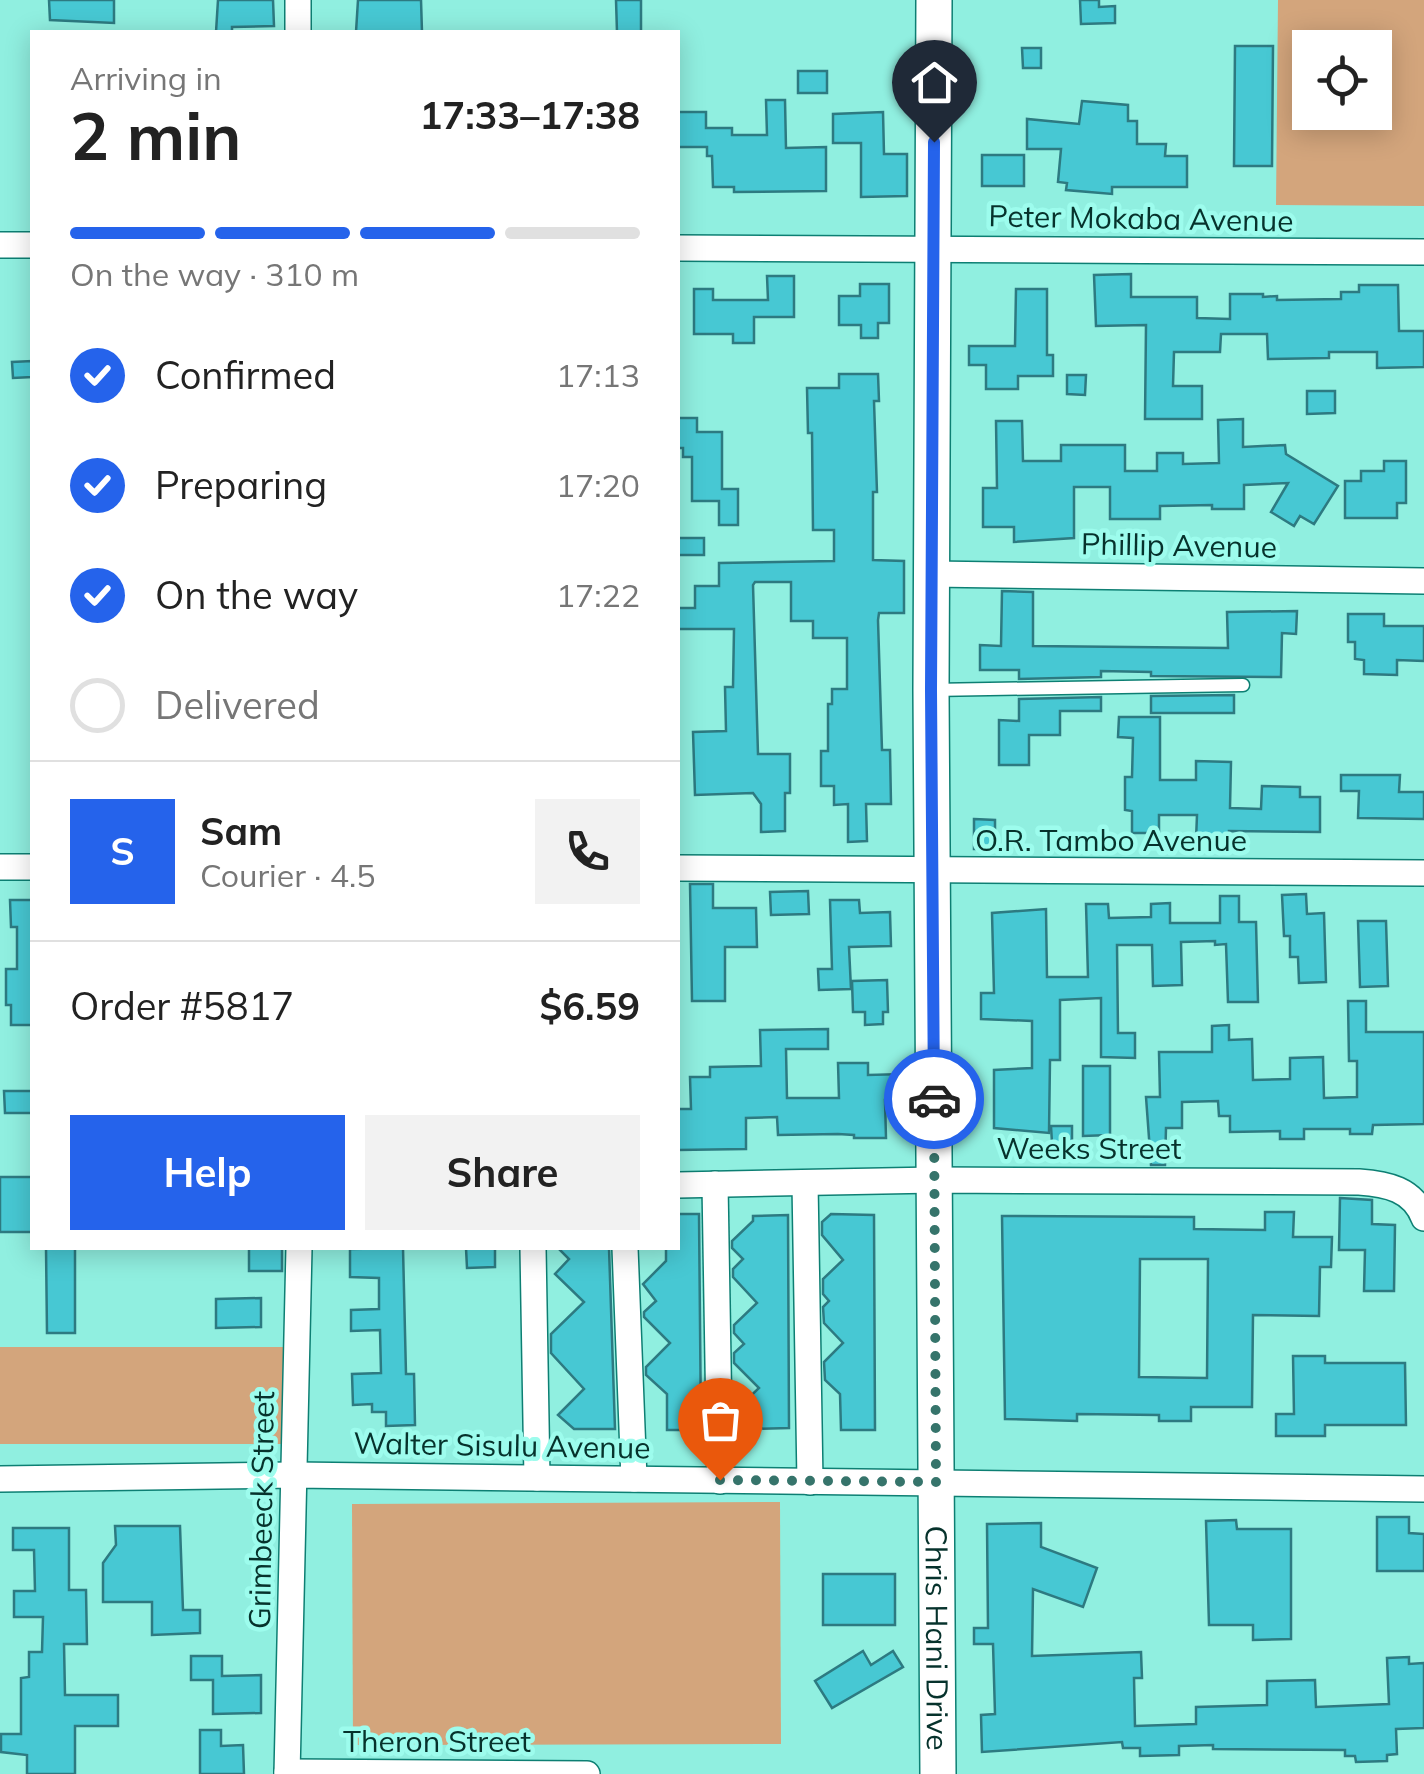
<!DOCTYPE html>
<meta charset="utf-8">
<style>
body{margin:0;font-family:Mulish,sans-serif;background:#f2f2f2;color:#222;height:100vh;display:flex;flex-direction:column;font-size:38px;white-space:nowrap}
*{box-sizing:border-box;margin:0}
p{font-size:32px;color:#767676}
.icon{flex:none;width:55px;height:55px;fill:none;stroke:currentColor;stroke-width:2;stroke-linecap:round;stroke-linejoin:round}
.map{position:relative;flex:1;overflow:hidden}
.details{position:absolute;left:30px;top:30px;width:650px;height:1220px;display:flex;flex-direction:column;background:#fff;border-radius:0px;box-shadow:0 5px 25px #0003}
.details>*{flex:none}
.controls{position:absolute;left:1292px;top:30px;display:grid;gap:20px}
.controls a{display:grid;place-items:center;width:100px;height:100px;border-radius:0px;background:#fff;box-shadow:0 5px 25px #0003;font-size:50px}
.pin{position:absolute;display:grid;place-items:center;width:85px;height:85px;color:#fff;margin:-102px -42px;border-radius:50% 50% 50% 0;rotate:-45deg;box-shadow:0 0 10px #0007}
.pin .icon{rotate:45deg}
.courier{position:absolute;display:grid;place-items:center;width:100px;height:100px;margin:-50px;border:8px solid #2563eb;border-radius:50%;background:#fff;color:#222;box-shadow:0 2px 12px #0007}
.summary em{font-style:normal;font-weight:700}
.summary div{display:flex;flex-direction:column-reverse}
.summary{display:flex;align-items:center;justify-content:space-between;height:170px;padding:0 40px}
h1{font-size:65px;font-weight:700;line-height:75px}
.bar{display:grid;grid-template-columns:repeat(4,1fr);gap:15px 10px;align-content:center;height:120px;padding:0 40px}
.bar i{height:12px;border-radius:8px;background:#e0e0e0}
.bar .active{background:#2563eb}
.bar p{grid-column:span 4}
.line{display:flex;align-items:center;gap:25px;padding:0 40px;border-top:2px solid #e0e0e0}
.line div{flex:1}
.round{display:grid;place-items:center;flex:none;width:105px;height:105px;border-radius:0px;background:#f2f2f2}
ol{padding:0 40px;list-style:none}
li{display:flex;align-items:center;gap:30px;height:110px}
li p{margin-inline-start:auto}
li .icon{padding:10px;border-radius:50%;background:#2563eb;color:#fff;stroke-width:4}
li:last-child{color:#767676}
li i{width:55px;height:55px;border:5px solid #e0e0e0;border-radius:50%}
.cta{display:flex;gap:20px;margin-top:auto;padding:20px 40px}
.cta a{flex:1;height:115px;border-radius:0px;background:#2563eb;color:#fff;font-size:40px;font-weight:700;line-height:115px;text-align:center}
.cta a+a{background:#f2f2f2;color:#222}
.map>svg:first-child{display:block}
</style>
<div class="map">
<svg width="1424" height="1774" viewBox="0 0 1424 1774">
<rect width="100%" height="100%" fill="#90efe0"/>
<g fill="#d3a57c" fill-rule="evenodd">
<path d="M1278,0H1424V206L1276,205ZM1310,48H1375V112H1310Z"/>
<polygon points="0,1347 287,1347 288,1444 0,1444"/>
<polygon points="780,1502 781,1744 353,1745 352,1504"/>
</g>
<g fill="#47c8d3" stroke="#2d7a81" stroke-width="2.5" fill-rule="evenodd">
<polygon points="49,0 114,0 114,23 50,20"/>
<polygon points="218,0 273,0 274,26 232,27 232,32 216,32"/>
<polygon points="358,0 421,0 422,32 356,32"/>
<polygon points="616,0 641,0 641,32 617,32"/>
<polygon points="1080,0 1099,0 1099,7 1115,6 1115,23 1081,24"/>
<polygon points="1235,46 1273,46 1272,166 1234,166"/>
<polygon points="1022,48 1041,48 1041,68 1023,68"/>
<rect x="798" y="71" width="29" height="22"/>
<polygon points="766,100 785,100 786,148 826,147 826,191 734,192 734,187 713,187 712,156 707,156 707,147 678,147 678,112 706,112 706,128 732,128 732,135 767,135"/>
<polygon points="1082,101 1128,105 1128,121 1137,121 1137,144 1166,144 1165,156 1187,156 1187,187 1112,187 1112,194 1066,190 1067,183 1058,182 1061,149 1027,149 1027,119 1079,124"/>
<polygon points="883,112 884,154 907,154 907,196 861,197 861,143 833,143 833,114"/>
<rect x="982" y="155" width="42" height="31"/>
<polygon points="1131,274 1131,297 1197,297 1197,318 1230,319 1230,294 1263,294 1263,297 1277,296 1277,300 1341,299 1341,292 1359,292 1359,285 1398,285 1399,331 1424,331 1424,367 1377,368 1377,352 1329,352 1329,358 1268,359 1267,334 1221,334 1220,352 1174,352 1173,386 1202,386 1202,419 1145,419 1146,325 1096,326 1094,275"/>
<polygon points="767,276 794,276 794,317 754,317 754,343 733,343 733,334 694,334 694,289 713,289 713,300 768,300"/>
<polygon points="860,284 889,284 889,323 878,323 878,338 861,338 861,325 839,325 839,296 860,296"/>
<polygon points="1016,289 1047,289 1047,355 1053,355 1053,376 1018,376 1018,389 986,389 986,365 969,365 969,346 1015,346"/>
<polygon points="32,361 32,377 13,378 12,362"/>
<polygon points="839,374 878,374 879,401 874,401 877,492 873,492 873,560 904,561 904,613 879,613 878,620 882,750 890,750 891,804 866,804 867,841 848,842 848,804 834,805 834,786 821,786 821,751 828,751 828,704 832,704 832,689 847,689 847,638 813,638 813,621 791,621 791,582 755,582 753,585 758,754 790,754 790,793 785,793 785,831 761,832 761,804 753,793 695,795 693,732 726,731 725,687 733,687 734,629 678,629 678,608 695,608 695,586 719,586 719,563 834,561 834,530 813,530 812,433 808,433 807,388 839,388"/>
<polygon points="1067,375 1086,375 1085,395 1067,394"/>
<polygon points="1307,391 1335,391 1335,413 1307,414"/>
<polygon points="678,418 697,418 697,432 722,432 722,489 738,489 738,525 719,525 719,501 692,501 692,457 683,457 683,448 678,448"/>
<polygon points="1243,419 1243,447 1285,445 1286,454 1338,486 1314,524 1300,516 1294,526 1271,512 1288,483 1244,485 1244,509 1212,509 1212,505 1160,506 1160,519 1110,519 1110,487 1074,487 1074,538 1014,542 1014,527 983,527 983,488 997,488 996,421 1022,421 1023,461 1061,461 1061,445 1125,445 1125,471 1157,471 1157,453 1183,453 1183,464 1219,463 1218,420"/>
<polygon points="1384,461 1406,461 1406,503 1397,503 1397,518 1345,518 1345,481 1361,481 1361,471 1384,471"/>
<rect x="678" y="538" width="26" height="17"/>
<polygon points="1002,591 1033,592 1033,646 1228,648 1227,612 1297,611 1296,634 1282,633 1281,677 1151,676 1151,672 1101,671 1101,677 1019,679 1019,670 980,670 980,645 1001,646"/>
<polygon points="1348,614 1384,614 1384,626 1424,626 1424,661 1397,660 1397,675 1364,674 1364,660 1355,659 1355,642 1348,642"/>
<polygon points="1234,695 1234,713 1151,713 1151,696"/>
<polygon points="1101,697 1101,711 1060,711 1060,735 1029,735 1029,765 999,765 999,720 1019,721 1019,699"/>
<polygon points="1119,717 1160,717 1160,780 1196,780 1196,761 1231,762 1230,808 1261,809 1262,786 1300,787 1300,797 1320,797 1320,832 1229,831 1229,840 1196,840 1197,815 1159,815 1159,833 1132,833 1132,811 1125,810 1125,777 1132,777 1133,738 1118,737"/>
<polygon points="1341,775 1400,775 1399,792 1424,792 1424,819 1358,818 1359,791 1341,791"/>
<polygon points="974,819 995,820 995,849 974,849"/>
<polygon points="690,884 713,884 713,908 756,908 757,947 725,947 725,1001 692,1001"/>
<polygon points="808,891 809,914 771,915 770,892"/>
<polygon points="1306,894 1307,914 1324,913 1326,982 1299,983 1298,957 1290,957 1290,936 1284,936 1282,895"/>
<polygon points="1220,896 1239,896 1239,922 1256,922 1258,1002 1228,1002 1226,944 1215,945 1215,941 1181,942 1182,985 1153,986 1152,945 1117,945 1118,1033 1135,1033 1135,1058 1101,1057 1101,998 1060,1000 1060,1060 1050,1060 1049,1133 994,1128 994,1070 1032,1068 1032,1021 981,1019 981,993 994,993 992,913 1046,909 1047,977 1088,977 1086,904 1108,904 1109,918 1151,917 1151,904 1170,903 1170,923 1220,923"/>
<polygon points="10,900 32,900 32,1025 11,1025 11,1005 6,1005 6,969 17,969 17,927 11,927"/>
<polygon points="830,900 859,900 860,913 890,912 891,946 849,947 851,989 819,990 818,969 832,969"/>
<polygon points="1358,921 1386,921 1388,986 1360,987"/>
<polygon points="887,980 888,1012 883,1012 883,1024 865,1025 865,1012 853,1012 852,981"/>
<polygon points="1348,1001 1366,1001 1366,1032 1424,1032 1424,1124 1373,1125 1372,1134 1350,1134 1350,1129 1304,1129 1304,1139 1280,1139 1280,1131 1230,1132 1230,1116 1219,1116 1218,1101 1182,1102 1182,1128 1166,1128 1165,1165 1151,1165 1146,1097 1160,1097 1159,1052 1212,1052 1212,1026 1229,1025 1229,1040 1252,1039 1253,1080 1290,1079 1290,1058 1323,1057 1324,1098 1357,1097 1357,1061 1349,1061"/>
<polygon points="828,1029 828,1049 786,1049 787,1098 839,1098 838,1063 868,1063 868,1075 904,1074 905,1099 885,1100 886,1138 854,1138 854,1135 838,1134 778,1135 777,1117 746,1118 746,1149 678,1150 678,1109 691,1109 690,1077 710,1077 710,1067 761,1066 760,1030"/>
<polygon points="1083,1066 1110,1066 1110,1135 1083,1136"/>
<polygon points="4,1091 32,1091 32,1113 5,1113"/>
<polygon points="1051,1126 1072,1126 1072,1143 1052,1143"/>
<rect x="0" y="1177" width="32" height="55"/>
<polygon points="1340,1198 1372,1200 1372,1224 1395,1225 1394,1291 1364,1291 1365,1250 1339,1250"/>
<path d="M1265,1212H1294L1293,1237H1332L1331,1267H1320L1319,1316L1253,1315L1252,1407H1191V1421H1159V1415L1077,1414V1421L1005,1419L1002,1216L1194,1217V1229L1265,1230ZM1140,1259H1208L1207,1378L1139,1377Z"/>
<polygon points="678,1214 699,1214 701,1430 667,1430 667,1394 646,1375 646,1367 670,1343 644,1317 644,1312 656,1301 643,1284 666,1261 666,1248 678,1248"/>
<polygon points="831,1214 874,1215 875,1430 841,1430 840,1394 825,1380 824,1362 843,1343 824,1323 823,1307 829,1301 823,1294 823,1279 843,1260 822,1235 822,1222"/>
<polygon points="788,1215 789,1428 747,1429 735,1418 735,1411 759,1388 734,1363 734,1353 744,1344 734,1333 734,1325 757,1303 733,1277 733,1269 743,1259 732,1248 732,1241 753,1221 753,1216"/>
<polygon points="46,1248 75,1248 75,1333 47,1333"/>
<rect x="249" y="1248" width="33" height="23"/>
<polygon points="403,1248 406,1374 414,1374 415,1425 386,1426 386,1412 372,1412 372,1404 353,1405 352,1374 381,1373 380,1330 351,1331 351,1310 379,1309 379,1278 350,1277 350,1249"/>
<polygon points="466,1248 495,1248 495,1267 467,1268"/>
<polygon points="558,1248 609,1248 615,1429 574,1429 558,1415 584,1389 551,1353 551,1334 584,1302 555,1274 569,1259"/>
<polygon points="261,1298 261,1327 216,1328 216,1299"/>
<polygon points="1293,1356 1325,1356 1325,1363 1405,1363 1406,1425 1325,1425 1325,1436 1276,1436 1276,1414 1294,1414"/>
<polygon points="1377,1517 1409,1517 1409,1533 1424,1534 1424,1571 1377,1571"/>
<polygon points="1236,1520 1237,1529 1291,1529 1291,1639 1253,1640 1253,1625 1209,1625 1206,1521"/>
<polygon points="1041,1523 1041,1547 1097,1568 1083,1607 1033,1589 1032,1656 1141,1652 1142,1678 1134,1678 1135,1726 1196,1724 1196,1707 1267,1705 1267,1681 1315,1680 1316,1707 1389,1704 1387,1658 1409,1657 1409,1664 1424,1663 1424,1728 1396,1729 1397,1754 1387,1755 1387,1761 1356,1762 1355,1756 1345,1756 1345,1750 1213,1749 1213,1745 1179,1746 1179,1755 1140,1756 1140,1748 1123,1748 1122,1742 982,1752 981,1715 995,1714 993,1644 974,1644 974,1628 988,1628 987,1524"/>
<polygon points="115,1526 180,1526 183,1610 200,1610 200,1633 152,1635 152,1602 103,1602 103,1563 116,1545"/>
<polygon points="13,1528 69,1528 69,1590 86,1590 87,1644 64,1644 65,1695 118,1695 118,1726 75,1726 75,1774 27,1774 27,1755 1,1752 1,1734 21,1734 21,1678 29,1677 29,1652 42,1652 43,1617 14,1617 14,1591 35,1591 34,1550 13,1550"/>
<rect x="823" y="1574" width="72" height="51"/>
<polygon points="863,1651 871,1665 893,1651 903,1667 832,1708 815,1681"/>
<polygon points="191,1656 222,1656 222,1676 261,1675 261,1713 213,1714 213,1680 191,1680"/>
<polygon points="200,1730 221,1730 221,1746 243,1745 244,1774 200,1774"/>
</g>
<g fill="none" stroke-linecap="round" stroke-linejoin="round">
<defs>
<polyline id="lane" points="931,690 1243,685"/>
<g id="street">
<polyline points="298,32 298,0"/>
<polyline points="0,245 32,245"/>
<polyline points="678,248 1424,252"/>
<polyline points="932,574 1424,581"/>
<polyline points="0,867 32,867"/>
<polyline points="678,868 1424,873"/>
<polyline points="805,1183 810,1482"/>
<polyline points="715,1184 720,1481"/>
<path d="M678,1185L935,1180L1359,1182C1387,1184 1413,1189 1424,1218"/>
<polyline points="533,1248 537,1478"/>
<polyline points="625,1248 634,1479"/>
<polyline points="0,1479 294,1475 1424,1489"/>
<polyline points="287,1772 587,1774"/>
<polyline points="287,1774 299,1248"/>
</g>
<g id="secondary">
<path id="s1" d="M934,0L931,690L938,1774"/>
</g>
</defs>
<use href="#lane" stroke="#0d7f73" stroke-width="15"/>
<use href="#street" stroke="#0d7f73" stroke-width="28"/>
<use href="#secondary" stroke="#0d7f73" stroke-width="38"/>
<use href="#lane" stroke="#fff" stroke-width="12"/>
<use href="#street" stroke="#fff" stroke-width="25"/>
<use href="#secondary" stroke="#fff" stroke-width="35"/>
</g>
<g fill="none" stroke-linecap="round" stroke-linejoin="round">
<polyline stroke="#36746b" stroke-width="10" stroke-dasharray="0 18" points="720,1480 936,1482 934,1099"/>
<polyline stroke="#2563eb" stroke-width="12" points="934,142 931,690 934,1099"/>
</g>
<g text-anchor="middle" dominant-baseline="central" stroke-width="9" stroke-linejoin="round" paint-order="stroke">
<g font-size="30" fill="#06322c" stroke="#9dfced">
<text transform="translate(1141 218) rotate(1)">Peter Mokaba Avenue</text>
<text transform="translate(1179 545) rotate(1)">Phillip Avenue</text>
<text x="1111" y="840">O.R. Tambo Avenue</text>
<text x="1089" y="1148">Weeks Street</text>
<text transform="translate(502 1445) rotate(1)">Walter Sisulu Avenue</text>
<text transform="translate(261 1510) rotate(-89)">Grimbeeck Street</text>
<text stroke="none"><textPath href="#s1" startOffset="1638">Chris Hani Drive</textPath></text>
<text x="437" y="1741">Theron Street</text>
</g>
</g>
</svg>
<div class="controls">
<a><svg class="icon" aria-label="locate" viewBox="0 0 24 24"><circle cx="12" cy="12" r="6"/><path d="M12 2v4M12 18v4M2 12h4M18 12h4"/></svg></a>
</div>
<div class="pin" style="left:720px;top:1480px;background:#ea580c"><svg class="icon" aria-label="bag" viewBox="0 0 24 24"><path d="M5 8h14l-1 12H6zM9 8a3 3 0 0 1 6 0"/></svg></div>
<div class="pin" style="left:934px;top:142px;background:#1f2937"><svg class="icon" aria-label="home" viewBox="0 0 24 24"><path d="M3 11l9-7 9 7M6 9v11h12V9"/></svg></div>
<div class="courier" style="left:934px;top:1099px"><svg class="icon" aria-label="car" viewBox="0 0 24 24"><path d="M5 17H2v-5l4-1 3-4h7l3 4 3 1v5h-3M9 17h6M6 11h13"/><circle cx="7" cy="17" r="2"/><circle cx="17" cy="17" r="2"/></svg></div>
<section class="details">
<div class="summary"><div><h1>2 min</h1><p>Arriving in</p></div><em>17:33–17:38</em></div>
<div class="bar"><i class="active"></i><i class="active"></i><i class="active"></i><i></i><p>On the way · 310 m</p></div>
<ol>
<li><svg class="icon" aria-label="check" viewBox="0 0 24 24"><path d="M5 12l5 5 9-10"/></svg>Confirmed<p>17:13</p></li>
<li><svg class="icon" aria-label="check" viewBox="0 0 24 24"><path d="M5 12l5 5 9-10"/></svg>Preparing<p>17:20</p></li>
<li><svg class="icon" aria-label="check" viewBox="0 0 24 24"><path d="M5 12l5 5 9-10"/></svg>On the way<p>17:22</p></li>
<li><i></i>Delivered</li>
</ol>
<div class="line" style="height:180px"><b class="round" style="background:#2563eb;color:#fff">S</b><div><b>Sam</b><p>Courier · 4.5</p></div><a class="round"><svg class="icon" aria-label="phone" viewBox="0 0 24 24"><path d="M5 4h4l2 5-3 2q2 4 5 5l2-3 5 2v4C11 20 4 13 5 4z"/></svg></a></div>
<div class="line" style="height:130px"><div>Order #5817</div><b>$6.59</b></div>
<div class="cta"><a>Help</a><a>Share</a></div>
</section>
</div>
